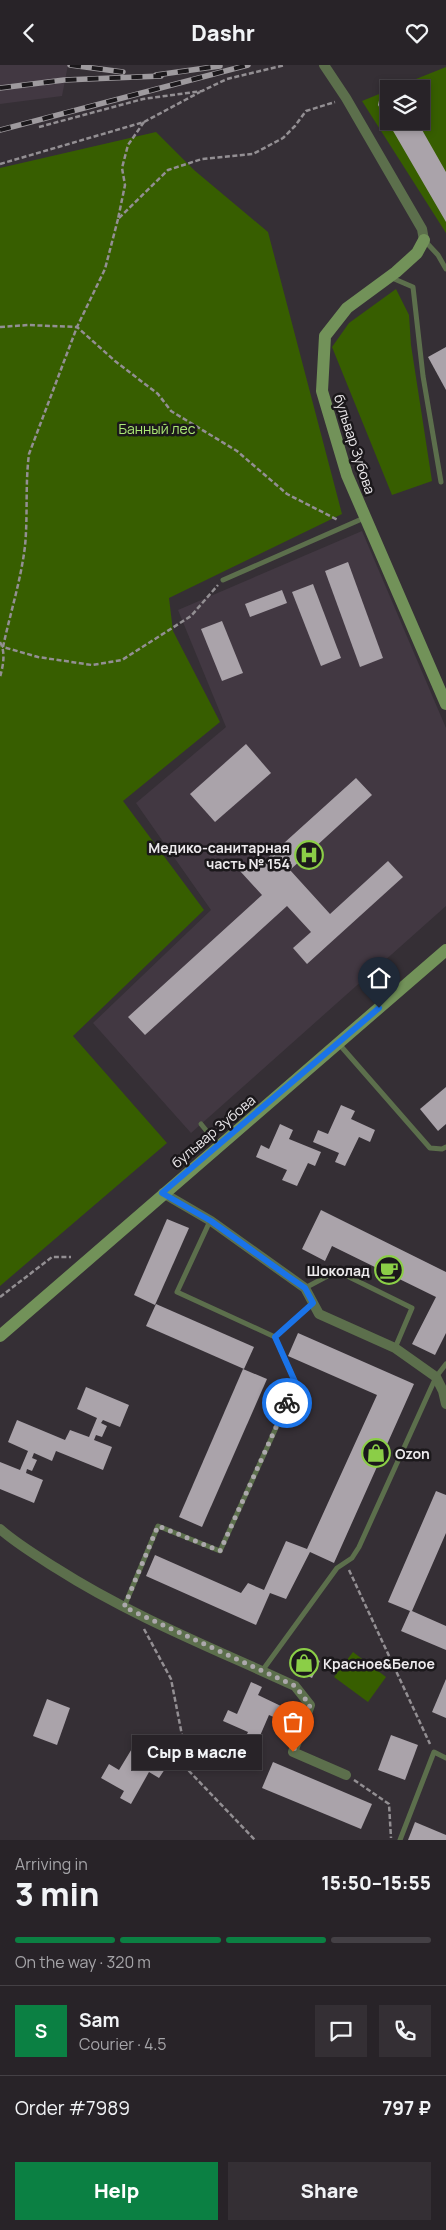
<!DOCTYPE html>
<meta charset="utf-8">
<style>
body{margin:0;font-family:Manrope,sans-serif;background:#342f34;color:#f1f3f6;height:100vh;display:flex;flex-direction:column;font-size:19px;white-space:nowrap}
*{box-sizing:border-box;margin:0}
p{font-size:16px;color:#a5a4a8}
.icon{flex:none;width:28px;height:28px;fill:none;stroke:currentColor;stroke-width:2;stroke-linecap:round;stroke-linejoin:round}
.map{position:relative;height:1775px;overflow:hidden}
.sheet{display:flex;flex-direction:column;background:#282328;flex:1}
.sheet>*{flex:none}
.fabs{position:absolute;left:380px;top:15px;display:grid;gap:10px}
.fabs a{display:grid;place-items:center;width:50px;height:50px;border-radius:0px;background:#282328;box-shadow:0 2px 8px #0003,0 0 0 1px #444045;font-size:25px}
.pin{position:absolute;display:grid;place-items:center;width:42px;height:42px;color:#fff;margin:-51px -21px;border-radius:50% 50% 50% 0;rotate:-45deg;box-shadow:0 0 5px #0007}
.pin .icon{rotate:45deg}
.courier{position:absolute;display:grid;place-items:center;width:50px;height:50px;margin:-25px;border:4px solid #1a73e8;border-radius:50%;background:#fff;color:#222;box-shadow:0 1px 6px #0007}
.bubble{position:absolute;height:35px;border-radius:0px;background:#282328;box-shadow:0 2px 8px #0003,0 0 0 1px #444045;font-size:16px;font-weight:800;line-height:35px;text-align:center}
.overview em{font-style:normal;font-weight:800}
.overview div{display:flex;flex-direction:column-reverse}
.overview{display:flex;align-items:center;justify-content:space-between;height:85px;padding:0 15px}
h1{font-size:32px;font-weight:800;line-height:38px}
.bar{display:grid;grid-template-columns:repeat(4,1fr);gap:8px 5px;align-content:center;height:60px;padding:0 15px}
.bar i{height:6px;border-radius:4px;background:#444045}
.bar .current{background:#0b8043}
.bar p{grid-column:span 4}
.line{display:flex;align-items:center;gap:12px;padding:0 15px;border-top:1px solid #444045}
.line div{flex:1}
.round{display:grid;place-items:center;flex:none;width:52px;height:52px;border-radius:0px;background:#342f34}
.cta{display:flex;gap:10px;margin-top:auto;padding:10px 15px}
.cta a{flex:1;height:58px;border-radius:0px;background:#0b8043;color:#fff;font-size:20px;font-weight:800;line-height:58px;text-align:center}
.cta a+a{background:#342f34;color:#f1f3f6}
header{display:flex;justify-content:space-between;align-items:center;height:65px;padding:0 15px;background:#282328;font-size:22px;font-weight:800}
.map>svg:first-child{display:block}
</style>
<header><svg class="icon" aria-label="back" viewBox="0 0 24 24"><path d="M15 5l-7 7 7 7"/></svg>Dashr<svg class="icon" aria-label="heart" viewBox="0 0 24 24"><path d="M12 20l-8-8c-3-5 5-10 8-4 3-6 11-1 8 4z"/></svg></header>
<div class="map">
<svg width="446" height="1775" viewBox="0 0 446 1775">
<rect width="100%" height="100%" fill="#352f35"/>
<g fill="#423842">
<polygon points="0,0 68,0 62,31 0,39"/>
<polygon points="362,466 446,663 446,841 191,1068 93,958 211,845 136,738 226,662 178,545"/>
</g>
<g fill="#375e00">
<polygon points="446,2 446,168 362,36 389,25 389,56 421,56 421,24 391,24"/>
<polygon points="156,67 194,105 268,167 342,449 169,533 173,566 220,657 123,736 204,845 73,971 167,1078 0,1221 0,103"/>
<polygon points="396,224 409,250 411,280 432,416 392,430 332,282 349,258"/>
<polygon points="353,1587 386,1612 368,1637 334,1612"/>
</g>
<g fill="#aaa3aa">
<polygon points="389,30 389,56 417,56 446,107 446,157 378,40 380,31"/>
<polygon points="446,282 446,325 428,292"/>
<polygon points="348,497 383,593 360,602 325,506"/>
<polygon points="313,519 341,593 321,601 292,527"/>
<polygon points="282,525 287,538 250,552 245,539"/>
<polygon points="222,556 243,608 222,616 201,564"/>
<polygon points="246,679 271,708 215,757 190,729"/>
<polygon points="356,713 372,730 290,805 330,849 388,796 403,812 307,899 293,883 311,867 287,841 145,970 128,952 262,830 240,806 257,790 263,797"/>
<polygon points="446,1022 446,1059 438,1066 420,1044"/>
<polygon points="341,1040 355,1046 351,1054 375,1065 370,1077 359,1072 345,1101 335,1097 339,1088 313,1077 318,1065 328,1069"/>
<polygon points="280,1059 293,1065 289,1074 321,1087 315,1101 308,1098 297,1121 282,1115 287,1105 256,1092 261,1080 269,1084"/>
<polygon points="321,1145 446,1207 446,1268 435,1290 412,1279 436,1232 332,1181 325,1196 302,1184"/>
<polygon points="167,1154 189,1163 155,1240 134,1230"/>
<polygon points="156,1239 254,1282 244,1304 146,1261"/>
<polygon points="298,1268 414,1319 334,1498 310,1487 286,1534 270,1528 256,1560 146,1511 155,1490 241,1528 248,1518 264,1525 286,1476 307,1484 377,1330 288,1291"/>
<polygon points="243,1304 267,1314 202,1462 179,1452"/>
<polygon points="86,1322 129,1340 120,1362 103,1355 101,1358 107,1361 102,1372 96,1370 94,1375 112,1382 103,1405 56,1386 52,1396 34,1388 32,1393 37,1395 32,1406 27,1404 26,1408 43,1415 34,1438 0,1424 0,1397 20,1405 28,1386 8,1377 17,1355 65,1375 70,1365 89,1372 97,1353 77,1344"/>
<polygon points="436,1426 446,1430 446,1468 412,1546 446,1561 446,1585 401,1566 410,1546 388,1537"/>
<polygon points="298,1586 320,1596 312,1613 291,1603"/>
<polygon points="446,1614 446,1653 432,1647"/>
<polygon points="251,1617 262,1622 258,1630 283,1642 278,1654 269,1650 256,1680 244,1675 248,1667 223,1656 228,1645 237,1649"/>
<polygon points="47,1634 70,1643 57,1680 33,1671"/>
<polygon points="391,1670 418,1680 405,1715 378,1705"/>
<polygon points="136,1677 146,1683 142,1690 165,1704 159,1713 149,1707 131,1739 120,1733 124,1726 101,1713 109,1699 119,1705"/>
<polygon points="273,1697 372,1739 361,1764 262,1723"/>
<polygon points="415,1757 446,1770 446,1775 408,1775"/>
</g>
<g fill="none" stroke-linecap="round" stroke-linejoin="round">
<g stroke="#938f93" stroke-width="2.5" stroke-dasharray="5 2.5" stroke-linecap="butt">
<polyline points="144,57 200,27"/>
<polyline points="39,62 143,34 202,26 227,14 285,0"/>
<polyline points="0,99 144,57 128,80 122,103 125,120 118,154 168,105 202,94 253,89 283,73 295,61 306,46 335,37"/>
<path d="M118,154L105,204L77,262L29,389C25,420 28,451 25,481C21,515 10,549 3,582L38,592L92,600L122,595L191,551L218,520"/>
<polyline points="0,262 28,260 77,262 115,296 158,329 171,346 237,386 287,429 338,455"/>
<path d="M0,577C6,588 3,601 0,612"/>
<polyline points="0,1232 52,1192 71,1192"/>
<polyline points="349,1505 430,1679"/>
<polyline points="144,1564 171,1614 189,1706 255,1775"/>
<polyline points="354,1715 389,1739 391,1773"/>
</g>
<g stroke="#5c6f4c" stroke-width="5">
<polyline points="424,175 438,190 446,204"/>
<polyline points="392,213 413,222 423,311 441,417"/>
<polyline points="223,515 364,453"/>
<polyline points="339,979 430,1083 442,1084 446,1082"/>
<polyline points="201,1059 218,1080"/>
<polyline points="210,1156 177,1227 275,1272 313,1238"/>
<polyline points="305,1223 337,1206 412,1243 395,1283"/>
<polyline points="124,1542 158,1461 220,1486 296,1319 275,1272"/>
<polyline points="262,1606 337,1503 352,1493 359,1482 436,1312 446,1299"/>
<polyline points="400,1775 434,1687 446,1693"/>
</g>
<g stroke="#5c6f4c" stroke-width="10">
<polyline points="324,0 346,33 422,164 424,175"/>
<polyline points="163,1128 211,1156 305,1223 319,1249 395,1283 436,1312 443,1326 446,1339"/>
<path d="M0,1464C17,1479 37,1491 56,1503C131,1551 215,1584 295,1621L310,1640L293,1687L346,1710"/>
</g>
<g stroke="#729259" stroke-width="12">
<polyline points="424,175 417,188 396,207 347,243 325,271 322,326 347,410 446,639"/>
<polyline points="0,1271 446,885"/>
</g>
<defs>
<g id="rail">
<polyline points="70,0 123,7"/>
<polyline points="156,10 220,1"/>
<polyline points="0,23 64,15 161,11"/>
<polyline points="0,65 248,0"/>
</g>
</defs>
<use href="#rail" stroke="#9e9a9e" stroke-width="5.5"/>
<use href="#rail" stroke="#1b181b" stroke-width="4" stroke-dasharray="11" stroke-linecap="butt"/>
</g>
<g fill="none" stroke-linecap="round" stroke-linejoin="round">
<polyline stroke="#aca8ac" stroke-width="5" stroke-dasharray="0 9" points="287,1338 220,1486 158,1461 124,1542 295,1621 310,1640 293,1687"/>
<polyline stroke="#1a73e8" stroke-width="6" points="287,1338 296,1319 275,1272 313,1238 305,1223 289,1212 211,1156 162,1128 379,943"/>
</g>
<defs>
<symbol id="hospital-ring" viewBox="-11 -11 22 22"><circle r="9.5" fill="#1b181b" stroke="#8bce47" stroke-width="1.5"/><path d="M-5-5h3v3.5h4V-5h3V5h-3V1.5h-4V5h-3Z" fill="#8bce47"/></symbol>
<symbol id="cafe-ring" viewBox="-11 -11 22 22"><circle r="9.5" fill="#1b181b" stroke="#8bce47" stroke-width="1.5"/><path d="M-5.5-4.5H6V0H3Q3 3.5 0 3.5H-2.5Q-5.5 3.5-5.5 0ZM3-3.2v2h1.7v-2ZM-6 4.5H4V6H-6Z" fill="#8bce47"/></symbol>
<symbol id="shop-ring" viewBox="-11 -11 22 22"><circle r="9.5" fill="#1b181b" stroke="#8bce47" stroke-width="1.5"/><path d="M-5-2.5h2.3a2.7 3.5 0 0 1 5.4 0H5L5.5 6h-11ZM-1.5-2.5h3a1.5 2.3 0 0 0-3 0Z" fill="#8bce47"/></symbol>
</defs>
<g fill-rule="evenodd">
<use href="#hospital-ring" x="293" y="774" width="32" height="32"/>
<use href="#cafe-ring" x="373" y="1189" width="32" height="32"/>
<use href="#shop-ring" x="360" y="1372" width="32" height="32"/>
<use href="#shop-ring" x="288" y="1582" width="32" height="32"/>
</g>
<g text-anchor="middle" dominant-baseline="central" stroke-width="5" stroke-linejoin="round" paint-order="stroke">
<g font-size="14" fill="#abe875" stroke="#1b181b">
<text x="157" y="363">Банный лес</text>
</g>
<g font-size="14" fill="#ece9ec" stroke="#1b181b">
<text transform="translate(355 379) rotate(72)">бульвар Зубова</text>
<text transform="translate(213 1066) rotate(-40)">бульвар Зубова</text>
</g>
<g font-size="14" font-weight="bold" fill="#ece9ec" stroke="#1b181b" text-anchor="end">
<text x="290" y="782">Медико-санитарная<tspan x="290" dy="16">часть № 154</tspan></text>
<text x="370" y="1205">Шоколад</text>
<text x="395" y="1388" text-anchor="start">Ozon</text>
<text x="323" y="1598" text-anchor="start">Красное&amp;Белое</text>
</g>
</g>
</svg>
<div class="fabs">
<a><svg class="icon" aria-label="layers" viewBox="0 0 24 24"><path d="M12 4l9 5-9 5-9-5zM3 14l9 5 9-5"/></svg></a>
</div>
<div class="pin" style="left:293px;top:1687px;background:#ea580c"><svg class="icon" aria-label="bag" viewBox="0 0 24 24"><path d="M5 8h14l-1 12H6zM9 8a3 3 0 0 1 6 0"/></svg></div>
<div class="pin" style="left:379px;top:943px;background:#1f2937"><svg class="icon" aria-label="home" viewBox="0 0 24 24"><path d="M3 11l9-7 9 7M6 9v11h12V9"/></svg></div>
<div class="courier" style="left:287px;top:1338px"><svg class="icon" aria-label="bike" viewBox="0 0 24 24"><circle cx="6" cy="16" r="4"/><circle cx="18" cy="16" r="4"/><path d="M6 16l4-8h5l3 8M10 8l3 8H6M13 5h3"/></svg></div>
<div class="bubble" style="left:132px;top:1670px;width:130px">Сыр в масле</div>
</div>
<section class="sheet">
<div class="overview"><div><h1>3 min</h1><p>Arriving in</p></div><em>15:50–15:55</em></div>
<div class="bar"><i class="current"></i><i class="current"></i><i class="current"></i><i></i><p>On the way · 320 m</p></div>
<div class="line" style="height:90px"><b class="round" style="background:#0b8043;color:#fff">S</b><div><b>Sam</b><p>Courier · 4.5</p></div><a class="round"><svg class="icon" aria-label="chat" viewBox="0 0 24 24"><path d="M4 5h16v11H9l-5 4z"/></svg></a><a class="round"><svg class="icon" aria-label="phone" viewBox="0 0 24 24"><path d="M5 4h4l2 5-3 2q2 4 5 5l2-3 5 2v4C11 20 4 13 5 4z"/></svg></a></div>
<div class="line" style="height:65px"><div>Order #7989</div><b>797 ₽</b></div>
<div class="cta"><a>Help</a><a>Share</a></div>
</section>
